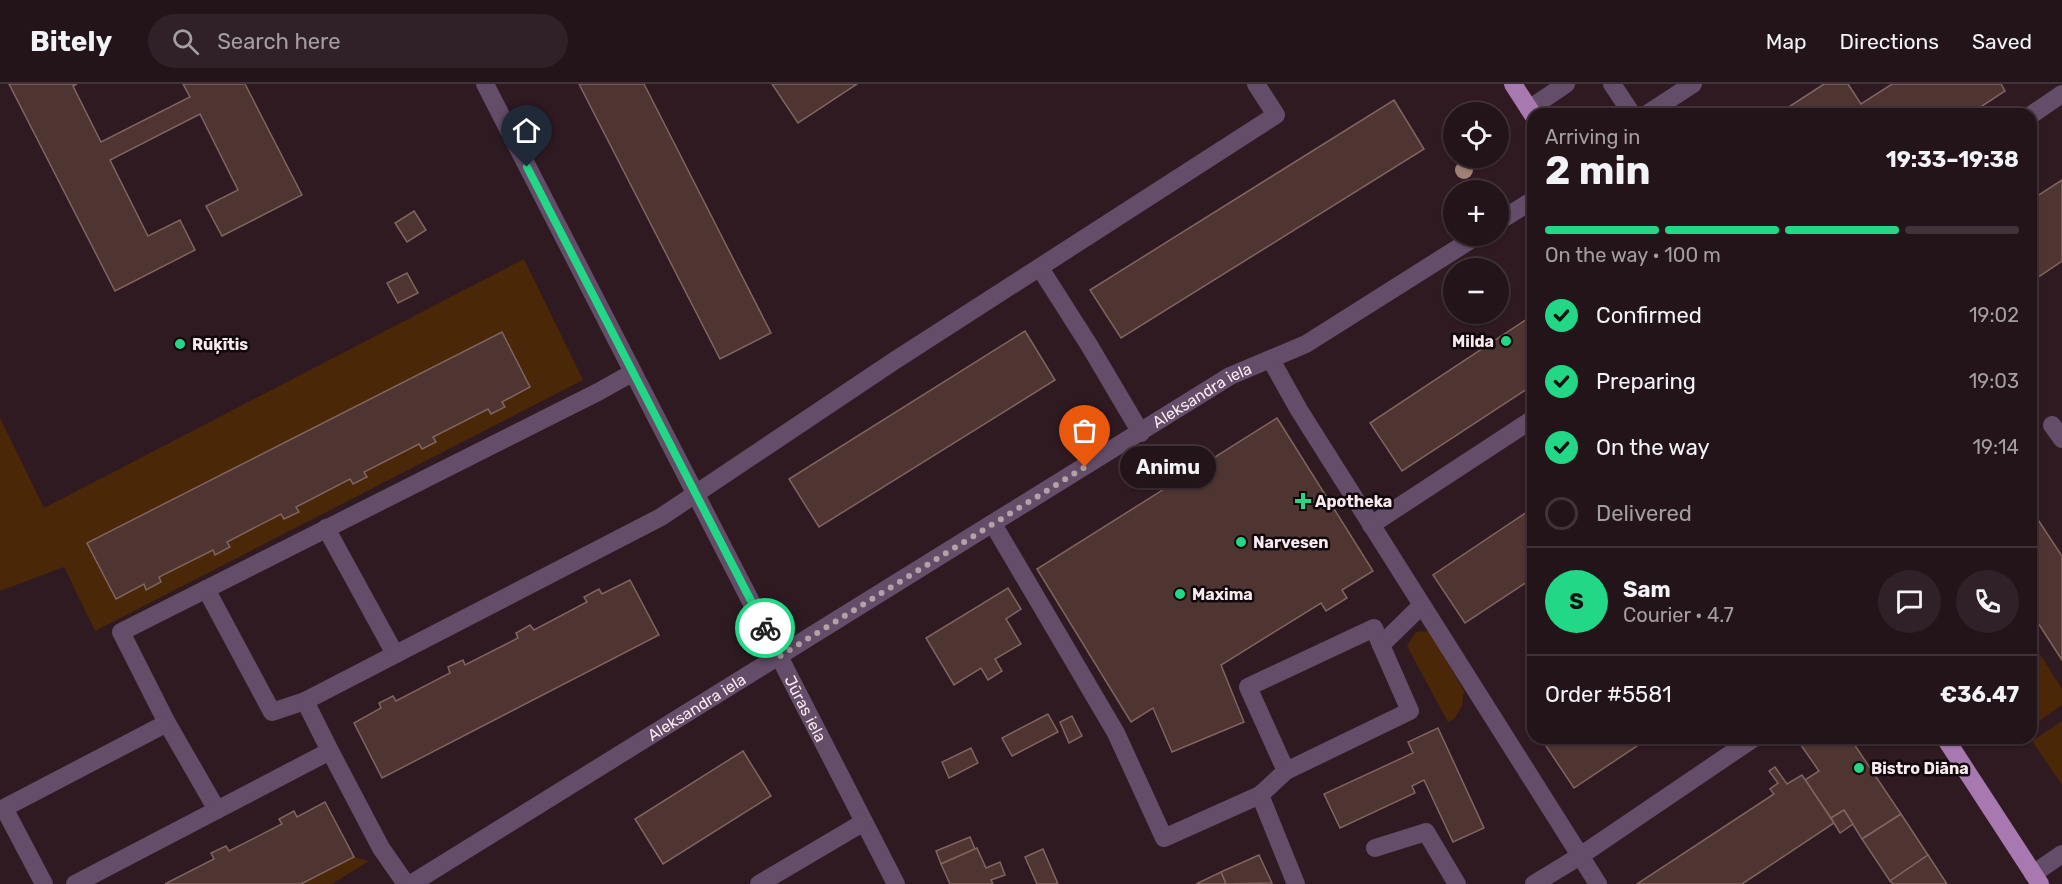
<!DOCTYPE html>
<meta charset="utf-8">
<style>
body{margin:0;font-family:Rubik,sans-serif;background:#2f2127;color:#f1f3f6;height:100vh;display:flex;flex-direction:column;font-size:22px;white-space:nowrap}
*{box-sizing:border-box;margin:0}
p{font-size:20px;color:#a39ea2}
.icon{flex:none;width:33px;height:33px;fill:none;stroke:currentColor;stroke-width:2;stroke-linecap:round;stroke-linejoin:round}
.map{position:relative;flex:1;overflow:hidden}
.panel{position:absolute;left:1527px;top:24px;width:510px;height:636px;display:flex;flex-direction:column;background:#23141a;border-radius:18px;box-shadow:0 2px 4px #0004,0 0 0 2px #403339}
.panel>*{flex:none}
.fabs{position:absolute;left:1443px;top:18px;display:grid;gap:12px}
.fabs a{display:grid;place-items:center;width:66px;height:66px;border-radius:50%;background:#23141a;box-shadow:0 2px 4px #0004,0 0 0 2px #403339;font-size:30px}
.pin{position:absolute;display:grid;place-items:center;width:51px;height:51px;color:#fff;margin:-62px -26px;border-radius:50% 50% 50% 0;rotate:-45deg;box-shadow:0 0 6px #0007}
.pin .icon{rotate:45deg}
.courier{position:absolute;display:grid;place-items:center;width:60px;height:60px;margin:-30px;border:4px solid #22d887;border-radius:50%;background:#fff;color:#222;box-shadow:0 2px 8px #0007}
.bubble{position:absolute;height:42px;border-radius:21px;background:#23141a;box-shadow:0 2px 4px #0004,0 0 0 2px #403339;font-size:20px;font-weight:700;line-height:42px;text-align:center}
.summary em{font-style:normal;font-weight:700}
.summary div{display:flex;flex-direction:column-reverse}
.summary{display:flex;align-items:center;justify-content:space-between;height:102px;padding:0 18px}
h1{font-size:39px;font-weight:700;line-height:45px}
.bar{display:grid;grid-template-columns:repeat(4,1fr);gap:9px 6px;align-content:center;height:72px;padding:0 18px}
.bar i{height:8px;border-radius:4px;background:#403339}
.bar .current{background:#22d887}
.bar p{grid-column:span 4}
.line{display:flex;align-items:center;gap:15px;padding:0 18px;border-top:2px solid #403339}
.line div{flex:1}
.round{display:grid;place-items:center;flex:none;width:63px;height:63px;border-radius:32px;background:#2f2127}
ol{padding:0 18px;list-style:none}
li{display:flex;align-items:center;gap:18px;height:66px}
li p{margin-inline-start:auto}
li .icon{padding:6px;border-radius:50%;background:#22d887;color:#111;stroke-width:4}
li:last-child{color:#a39ea2}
li i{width:33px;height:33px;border:3px solid #403339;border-radius:50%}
header{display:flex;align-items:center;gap:36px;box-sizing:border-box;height:84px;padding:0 30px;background:#23141a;border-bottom:2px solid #403339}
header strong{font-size:28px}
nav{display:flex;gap:33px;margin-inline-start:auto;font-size:21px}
.search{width:420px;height:54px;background:#2f2127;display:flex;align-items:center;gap:15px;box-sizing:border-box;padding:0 21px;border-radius:33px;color:#a39ea2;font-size:22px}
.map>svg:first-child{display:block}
</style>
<header>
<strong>Bitely</strong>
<div class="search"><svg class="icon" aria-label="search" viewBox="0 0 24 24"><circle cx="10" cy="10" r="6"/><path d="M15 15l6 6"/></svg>Search here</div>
<nav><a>Map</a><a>Directions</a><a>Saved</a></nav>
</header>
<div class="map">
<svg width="2062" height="800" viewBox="0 0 2062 800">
<rect width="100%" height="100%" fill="#2f1a22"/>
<g fill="#4a2706">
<polygon points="524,175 583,296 95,547 64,483 0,507 0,334 44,424"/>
<polygon points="1429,547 1464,607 1462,622 1454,635 1448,638 1407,562 1416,548"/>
<polygon points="2031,556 2062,605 2062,621 2031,643"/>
<polygon points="2062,637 2062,701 2032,657"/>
<polygon points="354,773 369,777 332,800 301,800"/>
</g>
<g fill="#4e3532" stroke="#806460" stroke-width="1.5">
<polygon points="9,0 77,0 73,2 101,58 190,13 183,0 245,0 302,111 222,152 206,122 238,106 200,30 110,76 148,152 180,136 195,166 115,207"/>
<polygon points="579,0 644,0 771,249 720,275"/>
<polygon points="772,0 857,0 798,39"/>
<polygon points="1824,0 1848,0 1861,20 1892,0 2001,0 2005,7 1970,30 1778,30"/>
<polygon points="1394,16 1424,65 1121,254 1090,206"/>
<polygon points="2062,96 2062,177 2031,198 2031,116"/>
<polygon points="414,127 426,146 407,158 395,139"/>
<polygon points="407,189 418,209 398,219 387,199"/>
<polygon points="1533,231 1533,301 1402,387 1370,339"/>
<polygon points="1025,247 1055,296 819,443 789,395"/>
<polygon points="502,248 530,303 502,318 505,323 491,330 488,325 433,353 436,358 422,365 419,360 364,388 367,393 353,400 350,395 296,423 299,428 284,435 281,430 227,458 230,463 215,471 213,466 159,493 161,498 146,506 144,500 116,515 87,459"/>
<polygon points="1277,334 1373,487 1342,506 1347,514 1326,527 1321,519 1221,581 1244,638 1172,668 1153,624 1131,638 1037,485"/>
<polygon points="1533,424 1533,494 1465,539 1433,491"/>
<polygon points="2031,425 2062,472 2062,576 2031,528"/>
<polygon points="630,496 659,551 382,694 354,639 381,624 379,619 393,612 396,617 450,589 448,583 463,576 465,581 518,554 516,549 530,541 534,546 587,518 584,513 599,505 602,510"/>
<polygon points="1008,504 1021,525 1006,535 1021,560 995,575 1002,587 988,596 981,584 954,601 926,554"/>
<polygon points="1048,630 1058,648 1012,672 1002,654"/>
<polygon points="1072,632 1082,652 1069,659 1060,638"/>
<polygon points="1438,644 1484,744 1453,758 1424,696 1412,702 1415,709 1340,744 1324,710 1413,669 1408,658"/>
<polygon points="1545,654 1649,654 1574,704 1542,656"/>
<polygon points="1796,654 1850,654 1901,730 1862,755 1844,726 1831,734 1805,696 1819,687"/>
<polygon points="971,664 978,679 949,694 942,678"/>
<polygon points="743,667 771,712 663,780 635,735"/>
<polygon points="1775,683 1787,700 1802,691 1834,739 1742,800 1637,800 1774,710 1770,705 1778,699 1769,687"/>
<polygon points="325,718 354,773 301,800 165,800 214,775 211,769 226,762 229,767 282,740 279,735 294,727 297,733"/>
<polygon points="1844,726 1853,740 1840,749 1831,734"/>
<polygon points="1901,730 1928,771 1890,797 1862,755"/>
<polygon points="970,753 975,765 941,780 936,767"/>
<polygon points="977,764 986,784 1000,778 1005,791 991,796 993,800 950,800 941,780"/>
<polygon points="1043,765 1058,800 1037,800 1025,773"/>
<polygon points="1259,771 1272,799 1226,800 1221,788"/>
<polygon points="1928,771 1947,800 1893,800 1890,797"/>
<polygon points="1221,788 1226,800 1196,800"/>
</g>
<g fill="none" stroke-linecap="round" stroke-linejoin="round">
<g stroke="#644d68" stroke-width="18">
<path id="s1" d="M485,0L896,800"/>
<polyline points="1612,0 1632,30"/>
<polyline points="1529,25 1566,0"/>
<polyline points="1647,30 1693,0"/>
<polyline points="2031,31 2062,10"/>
<polyline points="1498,138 1533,116"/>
<polyline points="1040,184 1089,261 1141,349"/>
<polyline points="1271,276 1299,326 1598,800"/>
<polyline points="2052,341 2062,355"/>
<polyline points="993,440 1116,649 1164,754 1260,711 1296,800"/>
<polyline points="1371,441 1533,335"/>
<polyline points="326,444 395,570"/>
<polyline points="206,505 272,628 305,617"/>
<polyline points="330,667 305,617 661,433 894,277 1276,31 1256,0"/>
<polyline points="1286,687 1248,603 1374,544 1381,561"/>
<polyline points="1260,711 1286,687 1410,627 1381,561 1421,522"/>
<polyline points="217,726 167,639 121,548 598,308 632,289"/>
<polyline points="1375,764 1426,748 1457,800"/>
<polyline points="2033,790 2062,770"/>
<polyline points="44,800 4,724 167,639"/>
<polyline points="75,800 330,667 381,764 406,800"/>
<path id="s2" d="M411,800L1230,292L1306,260L1477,152"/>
<polyline points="759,800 864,738"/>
<polyline points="1534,800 1580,772 1754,654"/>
</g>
<g stroke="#a878b0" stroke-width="18">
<polyline points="1513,0 1533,31"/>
<polyline points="1945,654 2040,800"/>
</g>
</g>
<circle fill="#a08175" cx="1464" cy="86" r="9"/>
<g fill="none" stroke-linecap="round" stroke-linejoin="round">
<polyline stroke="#b2a1a7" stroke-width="6" stroke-dasharray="0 10.8" points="765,544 780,572 1085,383"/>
<polyline stroke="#22d887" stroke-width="8" points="527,83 765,544"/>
</g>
<g fill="#22d887" stroke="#11080b" stroke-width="2">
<circle cx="1506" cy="257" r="6"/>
<circle cx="180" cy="260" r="6"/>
<path d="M1300 408h6v6h6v6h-6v6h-6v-6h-6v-6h6z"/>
<circle cx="1241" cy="458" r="6"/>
<circle cx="1180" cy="510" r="6"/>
<circle cx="1859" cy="684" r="6"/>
</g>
<g text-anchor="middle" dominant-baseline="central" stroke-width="5" stroke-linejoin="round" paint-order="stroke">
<g font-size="16" font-weight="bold" fill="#f8e9ee" stroke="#11080b" text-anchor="start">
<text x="1494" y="257" text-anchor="end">Milda</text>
<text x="192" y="260">Rūķītis</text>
<text x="1315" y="417">Apotheka</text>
<text x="1253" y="458">Narvesen</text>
<text x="1192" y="510">Maxima</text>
<text x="1871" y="684">Bistro Diāna</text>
</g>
<g font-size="16" fill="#f8e9ee" stroke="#11080b">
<text stroke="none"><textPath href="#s2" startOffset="930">Aleksandra iela</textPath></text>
<text stroke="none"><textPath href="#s2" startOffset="336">Aleksandra iela</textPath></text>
<text stroke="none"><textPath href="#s1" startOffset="702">Jūras iela</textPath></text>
</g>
</g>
</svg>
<div class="fabs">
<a><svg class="icon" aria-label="locate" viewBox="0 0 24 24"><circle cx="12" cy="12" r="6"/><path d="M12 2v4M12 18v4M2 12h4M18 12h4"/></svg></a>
<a>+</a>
<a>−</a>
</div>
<div class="pin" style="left:1085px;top:383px;background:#ea580c"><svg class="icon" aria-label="bag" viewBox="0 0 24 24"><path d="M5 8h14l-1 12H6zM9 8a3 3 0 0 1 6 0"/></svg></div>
<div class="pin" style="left:527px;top:83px;background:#1f2937"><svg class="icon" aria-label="home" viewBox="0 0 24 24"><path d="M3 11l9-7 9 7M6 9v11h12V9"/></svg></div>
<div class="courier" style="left:765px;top:544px"><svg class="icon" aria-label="bike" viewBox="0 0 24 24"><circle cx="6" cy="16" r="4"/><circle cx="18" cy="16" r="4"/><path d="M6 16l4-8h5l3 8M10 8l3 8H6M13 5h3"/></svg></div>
<div class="bubble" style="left:1120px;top:362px;width:96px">Animu</div>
<section class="panel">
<div class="summary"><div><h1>2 min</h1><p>Arriving in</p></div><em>19:33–19:38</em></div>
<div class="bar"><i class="current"></i><i class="current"></i><i class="current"></i><i></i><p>On the way · 100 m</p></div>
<ol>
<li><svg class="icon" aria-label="check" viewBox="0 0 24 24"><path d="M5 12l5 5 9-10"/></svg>Confirmed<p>19:02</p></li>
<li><svg class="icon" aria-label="check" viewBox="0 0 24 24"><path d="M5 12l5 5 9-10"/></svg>Preparing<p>19:03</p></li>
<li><svg class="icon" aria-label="check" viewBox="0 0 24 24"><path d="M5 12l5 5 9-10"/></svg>On the way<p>19:14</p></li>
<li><i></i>Delivered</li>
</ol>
<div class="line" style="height:108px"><b class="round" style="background:#22d887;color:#111">S</b><div><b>Sam</b><p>Courier · 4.7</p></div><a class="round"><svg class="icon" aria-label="chat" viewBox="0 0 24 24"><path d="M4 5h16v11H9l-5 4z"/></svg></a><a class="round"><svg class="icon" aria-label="phone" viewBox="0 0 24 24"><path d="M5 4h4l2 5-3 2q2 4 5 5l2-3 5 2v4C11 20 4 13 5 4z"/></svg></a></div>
<div class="line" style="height:78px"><div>Order #5581</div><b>€36.47</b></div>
</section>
</div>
